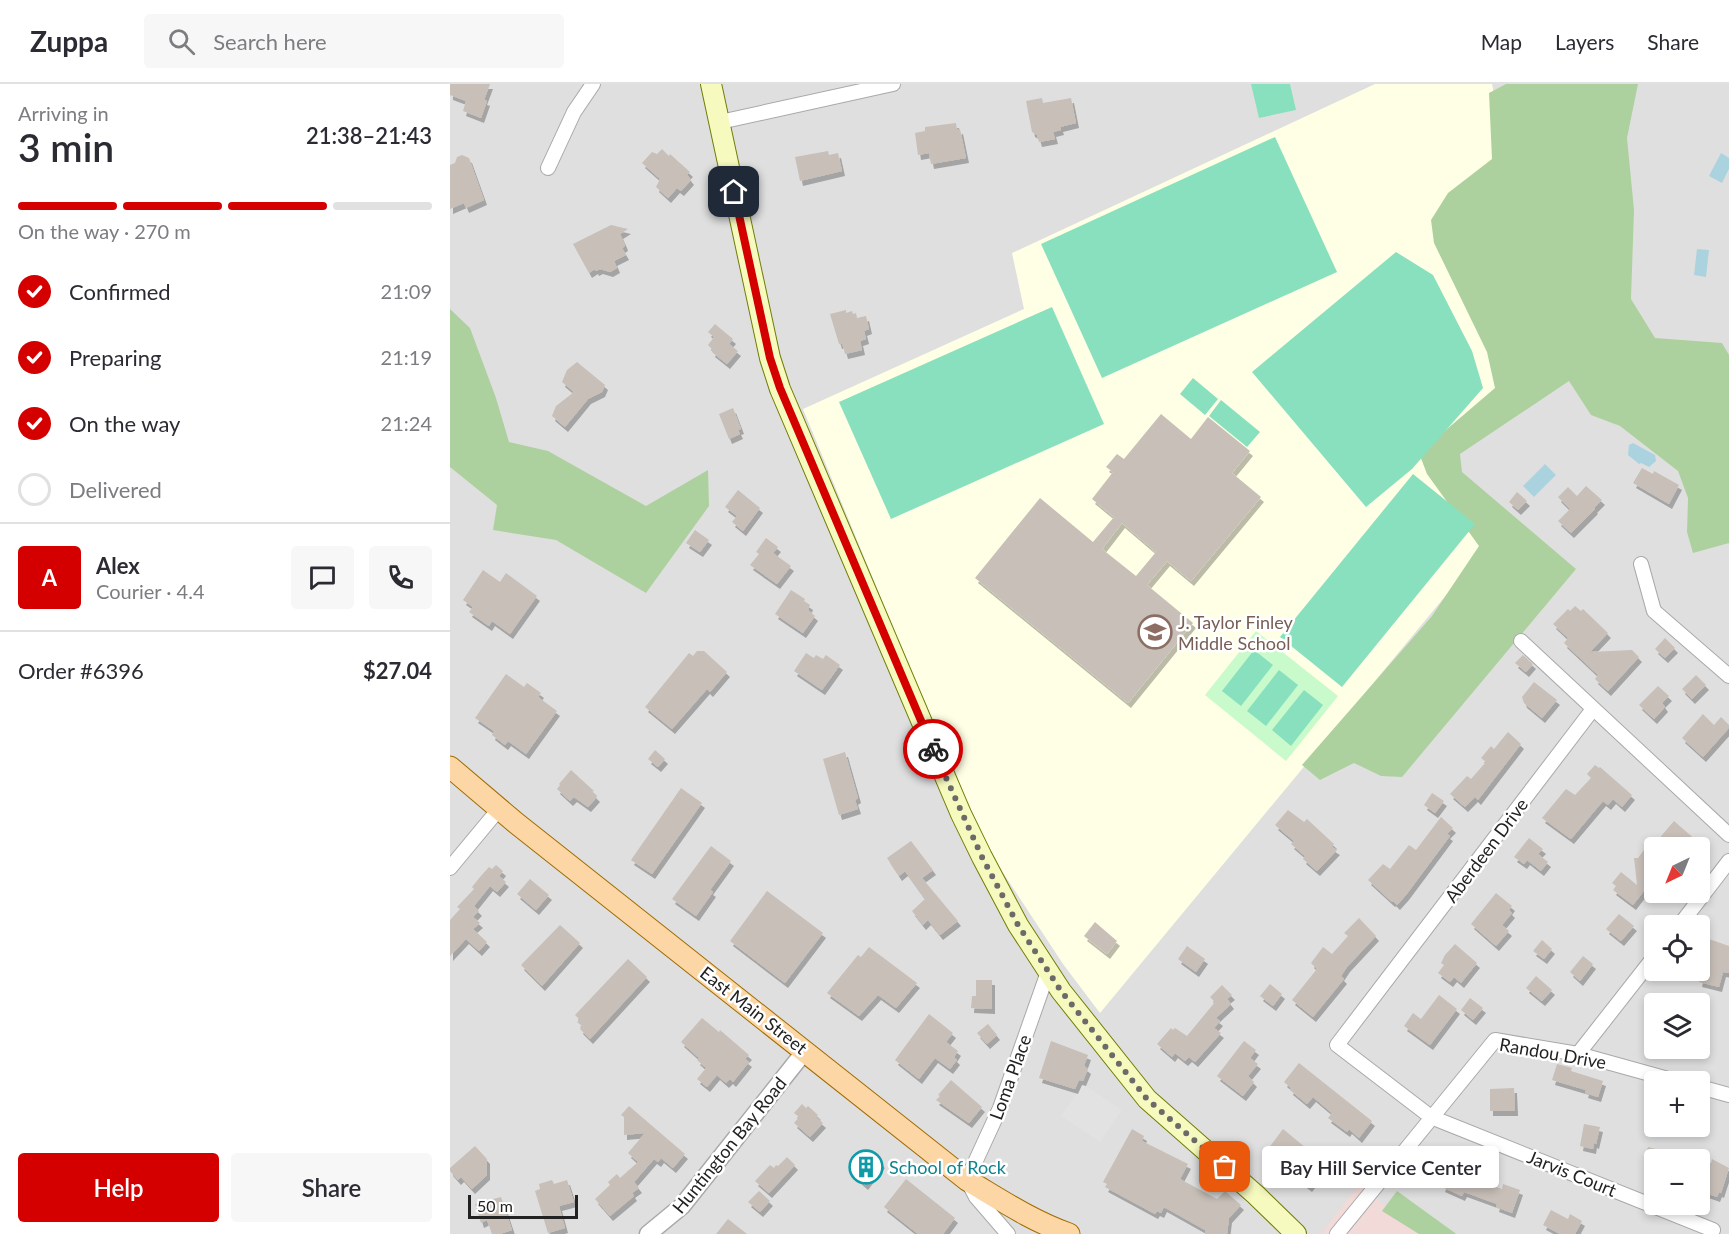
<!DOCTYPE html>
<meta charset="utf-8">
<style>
body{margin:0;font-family:Lato,sans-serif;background:#f7f7f7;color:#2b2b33;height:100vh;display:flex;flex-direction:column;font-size:22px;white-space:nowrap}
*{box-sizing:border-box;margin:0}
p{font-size:20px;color:#7c7c81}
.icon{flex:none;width:33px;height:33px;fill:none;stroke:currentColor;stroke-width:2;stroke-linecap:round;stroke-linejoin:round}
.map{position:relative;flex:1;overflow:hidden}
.drawer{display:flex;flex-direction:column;background:#fff;width:450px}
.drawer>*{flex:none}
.needle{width:39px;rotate:223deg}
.tools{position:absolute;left:1194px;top:753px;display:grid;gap:12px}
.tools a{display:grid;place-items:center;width:66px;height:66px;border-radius:6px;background:#fff;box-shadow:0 3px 9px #0003;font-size:30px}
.scale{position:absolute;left:18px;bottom:15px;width:110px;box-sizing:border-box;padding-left:6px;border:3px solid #222;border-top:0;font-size:16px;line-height:21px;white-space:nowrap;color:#222;-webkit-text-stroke:4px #fff;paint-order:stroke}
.pin{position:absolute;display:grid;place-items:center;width:51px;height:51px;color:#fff;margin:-26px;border-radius:12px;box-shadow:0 3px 9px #0006}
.courier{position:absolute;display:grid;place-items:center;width:60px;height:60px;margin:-30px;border:4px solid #d40000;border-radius:50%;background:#fff;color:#222;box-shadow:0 2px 8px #0007}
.bubble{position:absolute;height:42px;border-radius:6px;background:#fff;box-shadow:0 3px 9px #0003;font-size:20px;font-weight:600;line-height:42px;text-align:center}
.overview em{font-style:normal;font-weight:600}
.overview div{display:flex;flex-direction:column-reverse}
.overview{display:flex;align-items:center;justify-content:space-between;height:102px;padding:0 18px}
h1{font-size:39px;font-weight:600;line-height:45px}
.bar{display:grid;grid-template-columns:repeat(4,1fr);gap:9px 6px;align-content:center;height:72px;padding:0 18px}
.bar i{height:8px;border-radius:4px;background:#e1e1e2}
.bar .current{background:#d40000}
.bar p{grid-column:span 4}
.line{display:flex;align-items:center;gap:15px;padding:0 18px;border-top:2px solid #e1e1e2}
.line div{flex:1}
.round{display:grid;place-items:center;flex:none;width:63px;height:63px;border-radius:6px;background:#f7f7f7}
ol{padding:0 18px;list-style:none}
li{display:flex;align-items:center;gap:18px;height:66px}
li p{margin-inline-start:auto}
li .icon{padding:6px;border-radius:50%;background:#d40000;color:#fff;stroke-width:4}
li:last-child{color:#7c7c81}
li i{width:33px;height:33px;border:3px solid #e1e1e2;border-radius:50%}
.button{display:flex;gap:12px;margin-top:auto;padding:12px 18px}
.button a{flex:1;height:69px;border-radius:6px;background:#d40000;color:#fff;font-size:24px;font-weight:600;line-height:69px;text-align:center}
.button a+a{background:#f7f7f7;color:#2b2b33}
header{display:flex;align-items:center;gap:36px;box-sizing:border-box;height:84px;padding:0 30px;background:#fff;border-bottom:2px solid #e1e1e2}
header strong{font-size:28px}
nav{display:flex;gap:33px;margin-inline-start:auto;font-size:21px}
.search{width:420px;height:54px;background:#f7f7f7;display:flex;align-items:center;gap:15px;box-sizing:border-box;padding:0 21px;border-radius:6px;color:#7c7c81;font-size:22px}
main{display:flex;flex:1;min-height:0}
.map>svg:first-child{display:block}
</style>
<header>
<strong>Zuppa</strong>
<div class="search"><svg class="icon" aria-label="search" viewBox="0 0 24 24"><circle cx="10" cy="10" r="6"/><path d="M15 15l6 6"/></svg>Search here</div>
<nav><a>Map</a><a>Layers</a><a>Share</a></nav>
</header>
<main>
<section class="drawer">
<div class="overview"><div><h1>3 min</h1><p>Arriving in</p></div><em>21:38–21:43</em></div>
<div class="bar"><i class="current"></i><i class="current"></i><i class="current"></i><i></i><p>On the way · 270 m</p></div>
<ol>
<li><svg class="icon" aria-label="check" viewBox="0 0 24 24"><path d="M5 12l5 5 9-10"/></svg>Confirmed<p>21:09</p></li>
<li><svg class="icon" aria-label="check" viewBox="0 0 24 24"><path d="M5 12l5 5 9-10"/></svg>Preparing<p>21:19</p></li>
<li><svg class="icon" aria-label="check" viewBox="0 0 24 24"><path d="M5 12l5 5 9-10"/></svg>On the way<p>21:24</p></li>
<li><i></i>Delivered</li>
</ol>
<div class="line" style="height:108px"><b class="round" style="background:#d40000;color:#fff">A</b><div><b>Alex</b><p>Courier · 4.4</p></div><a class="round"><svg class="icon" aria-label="chat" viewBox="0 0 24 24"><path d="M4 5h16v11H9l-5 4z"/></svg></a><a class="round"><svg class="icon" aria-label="phone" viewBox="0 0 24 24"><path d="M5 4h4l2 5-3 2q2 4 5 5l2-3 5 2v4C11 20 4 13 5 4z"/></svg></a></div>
<div class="line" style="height:78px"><div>Order #6396</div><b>$27.04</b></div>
<div class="button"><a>Help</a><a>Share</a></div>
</section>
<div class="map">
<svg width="1279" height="1150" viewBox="0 0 1279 1150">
<defs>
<filter id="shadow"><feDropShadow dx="3" dy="5" stdDeviation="0" flood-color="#0004"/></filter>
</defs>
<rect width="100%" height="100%" fill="#f2efe9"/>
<path fill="#e0dfdf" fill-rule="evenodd" d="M0,0H1279V1150H0ZM1204,764H1250V808H1204ZM1204,842H1250V886H1204ZM1204,920H1250V964H1204ZM1204,998H1250V1042H1204ZM1204,1076H1250V1120H1204Z"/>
<polygon fill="#f2dad9" points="909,1101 972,1150 871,1150"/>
<polygon fill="#ffffe5" points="925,0 1042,0 1100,291 983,374 1060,434 650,929 613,880 544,775 492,662 353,325 574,225 562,169"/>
<g fill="#add19e">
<polygon points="1056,0 1188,0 1177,54 1184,126 1181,215 1205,254 1272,259 1279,271 1279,459 1243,469 1237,448 1238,414 1228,387 1170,342 1141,331 1119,297 1010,370 1012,388 1126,485 952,693 931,692 904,679 870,696 852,681 982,532 1029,462 977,390 969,369 1045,304 1037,268 984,159 981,136 998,109 1042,75 1039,9"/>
<polygon points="0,225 20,244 46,314 59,358 98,367 196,422 258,386 259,422 196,509 106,456 43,446 47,421 0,383"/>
<polygon points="947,1107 1005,1149 1006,1150 969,1150 932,1127"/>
</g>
<polygon fill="#c8facc" points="806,547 888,612 836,677 755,611"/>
<g fill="#88e0be">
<polygon points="801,0 840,0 846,26 809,34"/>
<polygon points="825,53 887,188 652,294 591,160"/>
<polygon points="946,168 983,191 1022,267 1033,304 962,385 916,423 802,288"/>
<polygon points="602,223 654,340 441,435 389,318"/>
<polygon points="743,294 768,315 755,331 730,310"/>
<polygon points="771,316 810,348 797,363 759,332"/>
<polygon points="963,390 1025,440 892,603 830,553"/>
<polygon points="804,566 823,581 791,622 772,607"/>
<polygon points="829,586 848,601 816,642 797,627"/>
<polygon points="854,606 873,621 841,662 822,646"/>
</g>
<polygon fill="#e2e2e2" points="633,1000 672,1026 650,1058 611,1032"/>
<g fill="#aad3df">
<polygon points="1271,69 1279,74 1279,85 1272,99 1259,92"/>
<polygon points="1247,165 1259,166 1256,193 1244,191"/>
<polygon points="1183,359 1205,371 1206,377 1199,383 1191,379 1189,380 1178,371 1179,361"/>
<polygon points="1095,380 1106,391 1084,413 1073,402"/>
</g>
<g fill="#c7bfb8" fill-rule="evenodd" filter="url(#shadow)">
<polygon points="0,0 40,0 34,16 37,17 31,34 13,27 16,17 0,11"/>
<polygon points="592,14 593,19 621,14 626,39 610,43 611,46 603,48 605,55 589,58 587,51 582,48 576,17"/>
<polygon points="506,39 507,46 510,45 516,74 481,80 479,69 468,71 465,49 475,47 475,43"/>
<polygon points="212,65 219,72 220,70 240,88 237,91 241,96 231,107 227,104 218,114 206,103 210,95 192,79 202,68 207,70"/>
<polygon points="378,67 379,71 388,69 392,87 350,97 345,73"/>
<polygon points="12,71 19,74 34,116 16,124 14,119 0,125 0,81 5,79 7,73"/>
<polygon points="161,141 178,145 170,150 174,159 175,162 172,164 176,171 164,177 167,184 160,188 150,185 146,187 145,185 139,189 123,160"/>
<polygon points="396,226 396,229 402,227 403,230 406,229 407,234 416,232 419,245 414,247 416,255 410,257 412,266 395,270 392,259 389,260 380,230"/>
<polygon points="265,240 283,255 279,260 288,267 277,280 262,268 263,266 258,261 264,253 258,248"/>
<polygon points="127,278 155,301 152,308 138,315 115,343 102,332 106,322 124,308 112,298 117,286"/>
<polygon points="283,324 291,345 288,346 290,350 279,355 269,330"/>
<path d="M711,330L741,355L758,333L800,367L782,389L811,413L741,497L717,477L697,501L743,539L678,619L525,494L590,414L643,458L664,433L642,415L663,388L656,383L667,370L674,375ZM672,439L706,468L686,492L652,465Z"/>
<polygon points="1192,384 1203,390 1204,387 1229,401 1219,420 1183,399"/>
<polygon points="1136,402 1152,416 1144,424 1145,425 1121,449 1108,437 1120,425 1108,413 1118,403 1127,412"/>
<polygon points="288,406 310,424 293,447 282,438 287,432 275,423"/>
<polygon points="1067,408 1077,417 1068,426 1059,418"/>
<polygon points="245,446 259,456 250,468 236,459"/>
<polygon points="316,454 328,463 323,469 341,482 327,500 300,481 309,470 306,468"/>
<polygon points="33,486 50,498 56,489 87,512 60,550 42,537 39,542 19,528 23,523 13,516"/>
<polygon points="341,506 355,515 354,517 360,521 358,526 365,532 353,549 325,530"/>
<polygon points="1125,522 1131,527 1133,525 1158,549 1140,568 1182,566 1189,573 1158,607 1145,595 1148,591 1114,559 1118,554 1103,540 1118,525 1120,527"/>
<polygon points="1215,554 1225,564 1215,574 1205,565"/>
<polygon points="247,567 254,567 277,588 260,608 257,605 222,645 195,623 239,569 243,572"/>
<polygon points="356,569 364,574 366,571 373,575 376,571 390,581 372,606 344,587"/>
<polygon points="1073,571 1083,580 1076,588 1065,579"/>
<polygon points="56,590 74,603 77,599 91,609 88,613 107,627 76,670 58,657 55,661 42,651 44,647 25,634"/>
<polygon points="1246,591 1256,601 1242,615 1232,605"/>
<polygon points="1084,598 1107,616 1092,634 1074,619 1072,613"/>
<polygon points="1208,602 1219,612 1212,619 1215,623 1204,635 1189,621"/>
<polygon points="1253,630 1264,641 1271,633 1279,641 1279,644 1253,673 1232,654"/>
<polygon points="1058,648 1071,660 1028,716 1025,713 1015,723 1000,710 1017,692 1021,695 1036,678 1031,674 1041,662 1044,665"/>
<polygon points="205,666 215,675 208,683 198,675"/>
<polygon points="395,668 408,714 405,716 408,725 389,731 373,675"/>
<polygon points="1145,681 1149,684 1150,683 1182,711 1172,723 1163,715 1158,721 1153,717 1121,755 1092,734 1116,705 1125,711 1141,694 1137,690"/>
<polygon points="121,686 144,707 142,708 147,713 138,723 124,713 120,717 107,705 110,701 109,700"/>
<polygon points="231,704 252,719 202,790 181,776"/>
<polygon points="982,709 994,717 985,729 974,721"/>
<polygon points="838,726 854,738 857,735 884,760 882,763 887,766 867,787 853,775 855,772 841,760 844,757 825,741"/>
<polygon points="991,733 1003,744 997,750 1000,752 956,811 947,821 943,817 942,818 918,796 933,780 940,785 959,761 966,766"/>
<polygon points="1224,737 1255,764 1201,764"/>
<polygon points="1079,754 1093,765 1088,770 1098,778 1091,787 1077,776 1074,780 1064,773"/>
<polygon points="461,757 483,786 472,794 508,837 490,851 478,836 473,841 462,827 475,815 455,787 449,792 437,774"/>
<polygon points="261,762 281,777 260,806 263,808 246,832 222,815"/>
<polygon points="1197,762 1204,768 1204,794 1183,821 1163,806 1166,802 1162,799 1171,788 1187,801 1184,774 1188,774"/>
<polygon points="46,781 53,787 49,792 56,798 47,808 40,802 24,822 29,827 23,833 30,839 23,845 37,858 29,867 16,855 0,872 0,836 10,825 7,823 24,805 22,803 30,793 39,783 42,785"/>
<polygon points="80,795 99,811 86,826 67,810"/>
<polygon points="317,807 373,849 335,899 280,857"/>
<polygon points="1046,809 1062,822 1059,826 1062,829 1052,841 1059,847 1046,862 1021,840"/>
<polygon points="1169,830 1184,842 1171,857 1156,845"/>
<polygon points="909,834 926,852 897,883 891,892 894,895 863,933 842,916 867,885 861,879 873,863 882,870 898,852 894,849"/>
<polygon points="645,838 667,857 657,870 634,852"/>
<polygon points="110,841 130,859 92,902 71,881"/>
<polygon points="1259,855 1279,862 1279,889 1273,888 1269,903 1249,898"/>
<polygon points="1092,856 1102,865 1094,875 1083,867"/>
<polygon points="1005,860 1027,879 1011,899 1004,893 1000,898 988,889 994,881 991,879 995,871"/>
<polygon points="737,862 755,875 746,888 728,875"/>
<polygon points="419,863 467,899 446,924 428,911 409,932 377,909 408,871 411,873"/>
<polygon points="1133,872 1143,880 1130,897 1120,888"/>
<polygon points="178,875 197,893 140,955 130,945 132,942 127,938 130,936 125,931"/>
<polygon points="1086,892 1102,906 1092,917 1076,904"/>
<polygon points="526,896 542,896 542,925 521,924 522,912 526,912"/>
<polygon points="820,900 832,910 823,922 810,912"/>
<polygon points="772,901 782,911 777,915 781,920 766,934 770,937 764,944 771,949 745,978 739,973 735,977 725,969 722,973 707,960 721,944 723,946 725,944 737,952 765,918 760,913"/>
<polygon points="989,911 1007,925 980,961 954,942 963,929 971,935"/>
<polygon points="1020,914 1033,924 1023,936 1011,926"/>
<polygon points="479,930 503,949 496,958 508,967 504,973 507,976 500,985 485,974 469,995 445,976"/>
<polygon points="252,934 269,948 270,946 299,971 295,975 299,978 283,998 280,995 276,999 267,991 257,1003 247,995 256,984 247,976 249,974 231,958"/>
<polygon points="538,940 547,951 537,960 527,949"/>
<polygon points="601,957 638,971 634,982 638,985 633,997 629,996 625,1005 589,994"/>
<polygon points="794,957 806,966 800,974 808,980 798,992 804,998 793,1012 767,992"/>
<polygon points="849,979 922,1037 909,1054 899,1045 897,1048 878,1034 882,1029 863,1013 857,1020 840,1006 841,1004 834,998"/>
<polygon points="1107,980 1122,984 1121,987 1153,997 1148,1013 1135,1009 1136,1006 1102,996"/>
<polygon points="501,996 532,1023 519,1039 486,1016 490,1012 488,1011"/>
<polygon points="1064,1004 1065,1027 1040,1027 1040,1005"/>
<polygon points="352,1020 356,1024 358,1022 368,1031 366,1033 373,1039 360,1053 344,1039 349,1033 344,1029"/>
<polygon points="179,1022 235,1070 223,1084 211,1074 208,1078 204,1075 184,1098 189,1104 182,1109 184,1112 160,1132 145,1115 160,1101 158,1098 167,1090 170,1094 188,1078 178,1069 195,1049 174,1051 174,1033 171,1031"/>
<polygon points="1134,1040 1150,1043 1146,1060 1144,1059 1143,1065 1130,1062"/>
<polygon points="682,1045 694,1052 692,1057 738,1080 730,1095 767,1115 775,1107 791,1121 779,1134 777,1150 755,1150 755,1146 714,1123 711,1129 707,1127 705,1130 655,1103 657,1100 653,1098"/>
<polygon points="833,1045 867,1073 866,1075 875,1083 859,1103 815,1069"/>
<polygon points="25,1062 37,1075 37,1091 22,1105 11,1093 8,1096 0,1087 0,1084"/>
<polygon points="1198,1063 1231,1072 1230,1076 1194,1076"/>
<polygon points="417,1067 432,1079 415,1101 400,1088"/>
<polygon points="337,1073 345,1081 319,1109 305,1097 320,1081 324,1084 326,1081 328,1082"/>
<polygon points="1262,1075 1279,1084 1271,1109 1269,1108 1267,1113 1250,1107 1250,1076 1261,1079"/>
<polygon points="1006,1077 1024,1084 1020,1093 1052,1105 1053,1100 1070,1106 1062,1129 1046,1123 1047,1120 1014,1108 1012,1112 992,1103 998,1088 1001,1090"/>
<polygon points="456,1095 505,1134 493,1150 468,1150 434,1123"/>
<polygon points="102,1096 104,1100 117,1096 124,1118 109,1122 115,1144 98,1149 85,1107 90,1105 89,1100"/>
<polygon points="309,1107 320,1117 310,1128 298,1118"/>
<polygon points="51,1113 62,1146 50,1150 42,1150 37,1136 31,1139 25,1120"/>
<polygon points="1101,1126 1118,1135 1120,1130 1132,1137 1125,1150 1110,1150 1093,1141"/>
<polygon points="278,1135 297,1150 266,1150"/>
</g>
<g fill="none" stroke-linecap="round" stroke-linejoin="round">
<defs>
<g id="minor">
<polyline points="270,38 443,0"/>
<polyline points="98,84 124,28 143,0"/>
<polyline points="1191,480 1204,527 1279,592"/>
<polyline points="1071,557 1279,751"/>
<polyline points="1143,625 887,961 981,1033 1263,1146"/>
<polyline points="0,784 49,725"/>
<polyline points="1229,842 1279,777"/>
<polyline points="1128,970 1204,873"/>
<polyline points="1250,1003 1279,1011"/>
<polyline points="558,1150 526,1113 517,1096 550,1024 598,888"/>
<polyline points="887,1150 1045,956 1128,970 1229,998"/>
</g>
<polyline id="tertiary" points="198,1150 232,1122 355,967"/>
<polyline id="secondary" points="261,0 320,274 330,305 511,730 532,773 568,841 611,907 697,1015 806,1111 846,1150"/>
<path id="primary" d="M0,683L66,739L517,1096C551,1116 582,1137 619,1150"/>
</defs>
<use href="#minor" stroke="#a9a9a9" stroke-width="16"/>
<use href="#tertiary" stroke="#a9a9a9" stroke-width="19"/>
<use href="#secondary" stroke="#707d05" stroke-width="22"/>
<use href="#primary" stroke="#a06b00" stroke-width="23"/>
<use href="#minor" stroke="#fff" stroke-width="14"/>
<use href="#tertiary" stroke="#fff" stroke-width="16"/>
<use href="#secondary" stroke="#f7fabf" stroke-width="20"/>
<use href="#primary" stroke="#fcd6a4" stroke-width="21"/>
</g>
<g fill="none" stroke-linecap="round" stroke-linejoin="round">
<polyline stroke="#6b6a68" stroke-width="6" stroke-dasharray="0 10.8" points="483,665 532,773 568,841 611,907 697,1015 775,1083"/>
<polyline stroke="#d40000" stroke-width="8" points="284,108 320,274 330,304 483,665"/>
</g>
<defs>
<symbol id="school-ring" viewBox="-11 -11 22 22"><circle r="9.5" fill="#fff" stroke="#8d6e63" stroke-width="1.5"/><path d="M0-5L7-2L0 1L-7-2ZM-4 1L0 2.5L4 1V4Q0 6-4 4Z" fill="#8d6e63"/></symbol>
<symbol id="building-ring" viewBox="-11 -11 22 22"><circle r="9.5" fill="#fff" stroke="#0f9aa8" stroke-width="1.5"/><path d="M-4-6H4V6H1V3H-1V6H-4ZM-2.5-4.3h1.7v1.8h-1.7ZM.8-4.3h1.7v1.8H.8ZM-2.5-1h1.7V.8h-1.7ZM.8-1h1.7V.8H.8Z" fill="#0f9aa8"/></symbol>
</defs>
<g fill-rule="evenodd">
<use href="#school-ring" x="686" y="529" width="38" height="38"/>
<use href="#building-ring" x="397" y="1064" width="38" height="38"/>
</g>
<g text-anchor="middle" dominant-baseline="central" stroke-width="5" stroke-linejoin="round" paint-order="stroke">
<g font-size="18" fill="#785e54" stroke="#fff" text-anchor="start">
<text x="728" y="538">J. Taylor Finley<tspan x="728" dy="21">Middle School</tspan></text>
</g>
<g font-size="18" fill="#222" stroke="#fff">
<text transform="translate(1036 766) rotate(-53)">Aberdeen Drive</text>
<text transform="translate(304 926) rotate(38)">East Main Street</text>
<text transform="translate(1103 969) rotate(10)">Randou Drive</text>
<text transform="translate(560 993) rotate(-70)">Loma Place</text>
<text transform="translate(279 1061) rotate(-51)">Huntington Bay Road</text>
<text transform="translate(1122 1089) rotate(22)">Jarvis Court</text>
</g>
<g font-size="18" fill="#0d838f" stroke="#fff" text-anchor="start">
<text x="439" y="1083">School of Rock</text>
</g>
</g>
</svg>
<div class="tools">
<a><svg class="needle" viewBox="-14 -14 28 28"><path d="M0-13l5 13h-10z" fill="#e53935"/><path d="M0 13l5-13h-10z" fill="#7c7c81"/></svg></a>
<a><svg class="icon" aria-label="locate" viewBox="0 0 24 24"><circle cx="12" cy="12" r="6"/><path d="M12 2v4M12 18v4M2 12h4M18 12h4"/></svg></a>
<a><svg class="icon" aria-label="layers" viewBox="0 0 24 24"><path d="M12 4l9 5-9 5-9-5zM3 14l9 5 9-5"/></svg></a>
<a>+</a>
<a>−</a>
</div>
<div class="scale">50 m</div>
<div class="pin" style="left:775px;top:1083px;background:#ea580c"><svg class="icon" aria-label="bag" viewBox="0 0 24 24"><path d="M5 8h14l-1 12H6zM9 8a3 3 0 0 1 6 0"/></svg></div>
<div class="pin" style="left:284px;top:108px;background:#1f2937"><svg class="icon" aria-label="home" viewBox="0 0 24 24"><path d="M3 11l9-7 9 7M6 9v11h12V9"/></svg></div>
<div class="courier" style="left:483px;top:665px"><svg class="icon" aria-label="bike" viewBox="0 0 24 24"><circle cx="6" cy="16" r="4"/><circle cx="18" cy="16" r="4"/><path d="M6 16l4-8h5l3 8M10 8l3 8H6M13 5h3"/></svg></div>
<div class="bubble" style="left:812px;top:1062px;width:237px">Bay Hill Service Center</div>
</div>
</main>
